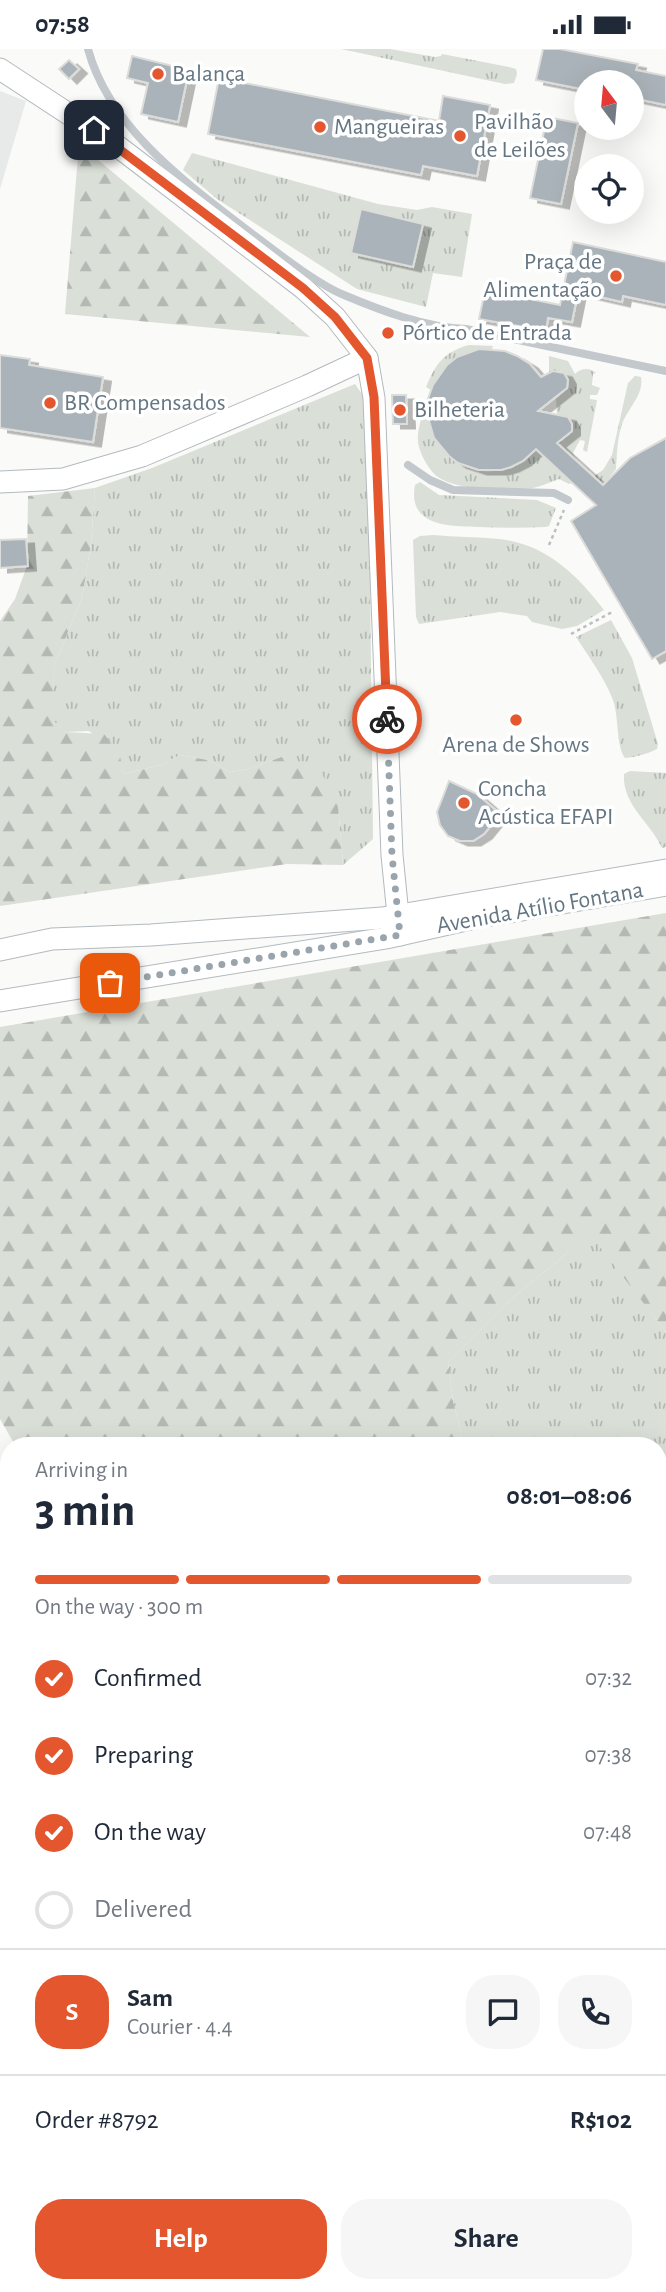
<!DOCTYPE html>
<meta charset="utf-8">
<style>
body{margin:0;font-family:"Alegreya Sans",sans-serif;background:#f6f6f7;color:#1f2937;height:100vh;display:flex;flex-direction:column;font-size:26px;white-space:nowrap}
*{box-sizing:border-box;margin:0}
p{font-size:23px;color:#747a83}
.icon{flex:none;width:38px;height:38px;fill:none;stroke:currentColor;stroke-width:2;stroke-linecap:round;stroke-linejoin:round}
.map{position:relative;flex:1;overflow:hidden}
.sheet{position:absolute;left:0px;top:1388px;width:667px;height:856px;display:flex;flex-direction:column;background:#fff;border-radius:28px 28px 0 0;box-shadow:0 7px 28px #0002}
.sheet>*{flex:none}
.needle{width:46px;rotate:344deg}
.fabs{position:absolute;left:574px;top:21px;display:grid;gap:14px}
.fabs a{display:grid;place-items:center;width:70px;height:70px;border-radius:50%;background:#fff;box-shadow:0 7px 28px #0002;font-size:35px}
.pin{position:absolute;display:grid;place-items:center;width:60px;height:60px;color:#fff;margin:-30px;border-radius:14px;box-shadow:0 4px 10px #0006}
.courier{position:absolute;display:grid;place-items:center;width:70px;height:70px;margin:-35px;border:5px solid #e4572e;border-radius:50%;background:#fff;color:#222;box-shadow:0 2px 9px #0007}
.summary em{font-style:normal;font-weight:600}
.summary div{display:flex;flex-direction:column-reverse}
.summary{display:flex;align-items:center;justify-content:space-between;height:119px;padding:0 35px}
h1{font-size:46px;font-weight:600;line-height:52px}
.bar{display:grid;grid-template-columns:repeat(4,1fr);gap:10px 7px;align-content:center;height:84px;padding:0 35px}
.bar i{height:9px;border-radius:5px;background:#e0e1e3}
.bar .selected{background:#e4572e}
.bar p{grid-column:span 4}
.line{display:flex;align-items:center;gap:18px;padding:0 35px;border-top:2px solid #e0e1e3}
.line div{flex:1}
.round{display:grid;place-items:center;flex:none;width:74px;height:74px;border-radius:28px;background:#f6f6f7}
ol{padding:0 35px;list-style:none}
li{display:flex;align-items:center;gap:21px;height:77px}
li p{margin-inline-start:auto}
li .icon{padding:7px;border-radius:50%;background:#e4572e;color:#fff;stroke-width:4}
li:last-child{color:#747a83}
li i{width:38px;height:38px;border:4px solid #e0e1e3;border-radius:50%}
.button{display:flex;gap:14px;margin-top:auto;padding:14px 35px}
.button a{flex:1;height:80px;border-radius:28px;background:#e4572e;color:#fff;font-size:28px;font-weight:600;line-height:80px;text-align:center}
.button a+a{background:#f6f6f7;color:#1f2937}
.status{display:flex;justify-content:space-between;align-items:center;height:49px;padding:0 35px;background:#fff;direction:ltr}
.status svg{height:19px;fill:currentColor}
.map>svg:first-child{display:block}
</style>
<div class="status"><b>07:58</b><svg viewBox="0 0 49 12"><path d="M0 12V9h3v3zM5 12V6h3v6zM10 12V3h3v9zM15 12V0h3v12zM26 1h20v11H26zM47 4h2v5h-2z"/></svg></div>
<div class="map">
<svg width="666" height="2243" viewBox="0 0 666 2243">
<defs>
<pattern id="grass-tufts" width="24" height="20" patternUnits="userSpaceOnUse" patternTransform="scale(1.75)"><rect width="24" height="20" fill="#dadfd7"/><path d="M3 7l-1-3M5 7V3M7 7l1-3M15 17l-1-3M17 17v-4M19 17l1-3" fill="none" stroke="#b4b9b4"/></pattern>
<pattern id="forest-firs" width="22" height="20" patternUnits="userSpaceOnUse" patternTransform="scale(1.75)"><rect width="22" height="20" fill="#dadfd7"/><path d="M5 1l3.5 6h-7zM16 11l3.5 6h-7z" fill="#b4b9b4"/></pattern>
<filter id="shadow"><feDropShadow dx="8" dy="4.5" stdDeviation="0" flood-color="#0004"/></filter>
</defs>
<rect width="100%" height="100%" fill="#fafaf8"/>
<polygon fill="#e8e9e9" points="0,42 26,52 0,140"/>
<g fill="url(#grass-tufts)">
<polygon points="341,0 390,0 435,8 441,7 442,5 509,18 516,20 517,25 514,34 505,35"/>
<polygon points="192,104 378,155 417,161 432,158 472,165 462,228 433,224 426,258 357,240 217,150 183,121"/>
<path d="M469,296L493,297L492,300C466,301 441,316 431,341L426,338C436,314 444,303 469,296Z"/>
<path d="M549,307L568,312L575,325C581,319 590,318 596,324L593,325L592,336L600,339L597,346H590V350L597,351L587,403L583,401L585,392L580,391L573,404L577,413L546,384L562,389L569,386L573,379L568,368L557,365L556,350L567,339L568,330L561,322L549,323Z"/>
<path d="M635,327L641,328C644,346 628,359 622,375C617,390 617,405 616,420L603,436L594,427L603,421L612,406L628,334Z"/>
<polygon points="355,335 368,354 373,790 343,816 338,756 284,707 249,720 230,723 208,711 180,706 161,716 124,725 118,703 89,682 65,683 52,671 54,617 82,549 91,495 95,439 152,419"/>
<path d="M428,368C430,375 431,384 435,390C447,411 477,429 502,420C513,416 525,406 536,400L572,434L569,435L559,430C550,433 542,437 533,439C509,442 458,442 438,428C429,422 418,402 418,391C417,384 420,376 421,369Z"/>
<path d="M420,433L439,446L537,451L556,459L549,477L545,478C523,479 501,479 479,478C450,477 407,478 415,436Z"/>
<path d="M433,486C455,488 477,488 499,490C546,495 577,526 604,561L577,577L562,580L532,573L527,567L500,563L419,575L416,568L413,491L420,487Z"/>
<path d="M611,571L632,609L658,695L657,700C647,705 636,708 625,709C616,697 619,667 613,651C604,628 589,608 576,588Z"/>
<path d="M630,722L666,724V798L662,799C651,774 622,756 624,725Z"/>
<polygon points="586,1179 666,1283 666,1490 658,1490 658,1396 464,1396 453,1352 448,1313 510,1251 565,1206"/>
<polygon points="83,2235 499,2235 504,2243 75,2243"/>
</g>
<g fill="url(#forest-firs)">
<polygon points="79,95 310,288 65,265"/>
<polygon points="95,439 91,495 82,549 54,617 53,671 65,683 104,685 119,703 124,725 161,716 180,706 208,711 230,723 249,720 284,707 321,723 338,756 343,816 287,815 0,857 0,572 15,550 27,517 28,447"/>
<polygon points="666,864 666,1283 586,1180 565,1206 510,1251 448,1313 453,1352 464,1396 15,1396 0,1370 0,978"/>
<polygon points="658,1490 666,1490 666,2243 504,2243 499,2235 658,2235"/>
<polygon points="9,1504 9,1604 0,1599 0,1506"/>
<path d="M9,2150V2235H83L75,2243H0V2216L3,2215C0,2194 0,2167 9,2150Z"/>
</g>
<g fill="#aab3b9" stroke="#dcdcda" stroke-width="2" filter="url(#shadow)">
<polygon points="543,0 560,0 638,15 636,21 666,27 666,56 632,49 632,33 586,33 586,41 536,31"/>
<polygon points="132,7 189,21 178,73 141,65 148,34 127,29"/>
<polygon points="69,11 79,20 69,30 59,20"/>
<polygon points="219,29 439,72 443,47 490,56 477,127 423,117 421,126 208,85"/>
<polygon points="547,68 578,74 561,155 530,149"/>
<polygon points="361,160 423,175 413,218 351,204"/>
<polygon points="573,193 666,213 666,256 623,247 622,253 578,243 572,273 548,269 546,282 479,270 485,241 560,256"/>
<polygon points="479,300 505,302 517,307 530,315 541,328 553,322 564,324 568,331 567,339 538,362 568,368 572,375 572,382 557,394 603,436 630,409 666,389 666,602 652,610 571,472 596,456 536,400 523,412 511,418 501,421 479,421 458,414 449,407 434,389 425,358 433,336 447,316 457,308"/>
<polygon points="0,306 30,310 29,316 103,328 93,393 0,379"/>
<polygon points="392,346 406,346 407,375 393,375"/>
<polygon points="26,490 28,517 0,519 0,491"/>
<polygon points="449,732 477,745 500,765 484,785 473,792 460,792 448,787 440,776 437,763"/>
</g>
<g fill="none" stroke-linecap="round" stroke-linejoin="round">
<defs>
<g id="secondary">
<polyline points="0,20 116,96 303,239 335,268 367,309 374,349 392,806 400,886"/>
<polyline points="0,433 63,430 142,407 307,337 367,309"/>
<polyline points="0,901 52,890 151,886 382,869 666,821"/>
<polyline points="0,952 386,889 475,869 666,836"/>
</g>
</defs>
<use href="#secondary" stroke="#b3babf" stroke-width="23"/>
<g stroke="#bbbfc2" stroke-width="2.5" stroke-dasharray="3.5 3.5" stroke-linecap="butt">
<polyline points="549,496 564,461"/>
<polyline points="571,585 614,562"/>
</g>
<g stroke="#c3c8cc" stroke-width="8">
<path d="M88,0C110,82 192,138 255,187C279,205 317,235 344,246C382,262 424,278 466,280L666,322"/>
<polyline points="408,416 430,431 453,441 554,444 568,451"/>
</g>
<g stroke="#c3c8cc" stroke-width="16">
<polyline points="0,1692 9,1690"/>
<polyline points="0,1870 9,1868"/>
</g>
<use href="#secondary" stroke="#fff" stroke-width="21"/>
</g>
<g fill="none" stroke-linecap="round" stroke-linejoin="round">
<polyline stroke="#99a4ac" stroke-width="7" stroke-dasharray="0 12.6" points="110,934 400,886 392,806 387,670"/>
<polyline stroke="#e4572e" stroke-width="9" points="94,81 303,239 335,268 367,309 374,348 387,670"/>
</g>
<g fill="#e4572e" stroke="#fff" stroke-width="2.5">
<circle cx="158" cy="25" r="7"/>
<circle cx="320" cy="78" r="7"/>
<circle cx="460" cy="87" r="7"/>
<circle cx="616" cy="227" r="7"/>
<circle cx="388" cy="284" r="7"/>
<circle cx="50" cy="354" r="7"/>
<circle cx="400" cy="361" r="7"/>
<circle cx="516" cy="671" r="7"/>
<circle cx="464" cy="754" r="7"/>
</g>
<g text-anchor="middle" dominant-baseline="central" stroke-width="7" stroke-linejoin="round" paint-order="stroke">
<g font-size="24" fill="#657683" stroke="#fff" text-anchor="start">
<text x="172" y="25">Balança</text>
<text x="474" y="73">Pavilhão<tspan x="474" dy="28">de Leilões</tspan></text>
<text x="334" y="78">Mangueiras</text>
<text x="602" y="213" text-anchor="end">Praça de<tspan x="602" dy="28">Alimentação</tspan></text>
<text x="402" y="284">Pórtico de Entrada</text>
<text x="64" y="354">BR Compensados</text>
<text x="414" y="361">Bilheteria</text>
<text x="516" y="696" text-anchor="middle">Arena de Shows</text>
<text x="478" y="740">Concha<tspan x="478" dy="28">Acústica EFAPI</tspan></text>
</g>
<g font-size="24" fill="#657683" stroke="#fff">
<text transform="translate(540 859) rotate(-10)">Avenida Atílio Fontana</text>
</g>
</g>
</svg>
<div class="fabs">
<a><svg class="needle" viewBox="-14 -14 28 28"><path d="M0-13l5 13h-10z" fill="#e53935"/><path d="M0 13l5-13h-10z" fill="#747a83"/></svg></a>
<a><svg class="icon" aria-label="locate" viewBox="0 0 24 24"><circle cx="12" cy="12" r="6"/><path d="M12 2v4M12 18v4M2 12h4M18 12h4"/></svg></a>
</div>
<div class="pin" style="left:110px;top:934px;background:#ea580c"><svg class="icon" aria-label="bag" viewBox="0 0 24 24"><path d="M5 8h14l-1 12H6zM9 8a3 3 0 0 1 6 0"/></svg></div>
<div class="pin" style="left:94px;top:81px;background:#1f2937"><svg class="icon" aria-label="home" viewBox="0 0 24 24"><path d="M3 11l9-7 9 7M6 9v11h12V9"/></svg></div>
<div class="courier" style="left:387px;top:670px"><svg class="icon" aria-label="bike" viewBox="0 0 24 24"><circle cx="6" cy="16" r="4"/><circle cx="18" cy="16" r="4"/><path d="M6 16l4-8h5l3 8M10 8l3 8H6M13 5h3"/></svg></div>
<section class="sheet">
<div class="summary"><div><h1>3 min</h1><p>Arriving in</p></div><em>08:01–08:06</em></div>
<div class="bar"><i class="selected"></i><i class="selected"></i><i class="selected"></i><i></i><p>On the way · 300 m</p></div>
<ol>
<li><svg class="icon" aria-label="check" viewBox="0 0 24 24"><path d="M5 12l5 5 9-10"/></svg>Confirmed<p>07:32</p></li>
<li><svg class="icon" aria-label="check" viewBox="0 0 24 24"><path d="M5 12l5 5 9-10"/></svg>Preparing<p>07:38</p></li>
<li><svg class="icon" aria-label="check" viewBox="0 0 24 24"><path d="M5 12l5 5 9-10"/></svg>On the way<p>07:48</p></li>
<li><i></i>Delivered</li>
</ol>
<div class="line" style="height:126px"><b class="round" style="background:#e4572e;color:#fff">S</b><div><b>Sam</b><p>Courier · 4.4</p></div><a class="round"><svg class="icon" aria-label="chat" viewBox="0 0 24 24"><path d="M4 5h16v11H9l-5 4z"/></svg></a><a class="round"><svg class="icon" aria-label="phone" viewBox="0 0 24 24"><path d="M5 4h4l2 5-3 2q2 4 5 5l2-3 5 2v4C11 20 4 13 5 4z"/></svg></a></div>
<div class="line" style="height:91px"><div>Order #8792</div><b>R$102</b></div>
<div class="button"><a>Help</a><a>Share</a></div>
</section>
</div>
